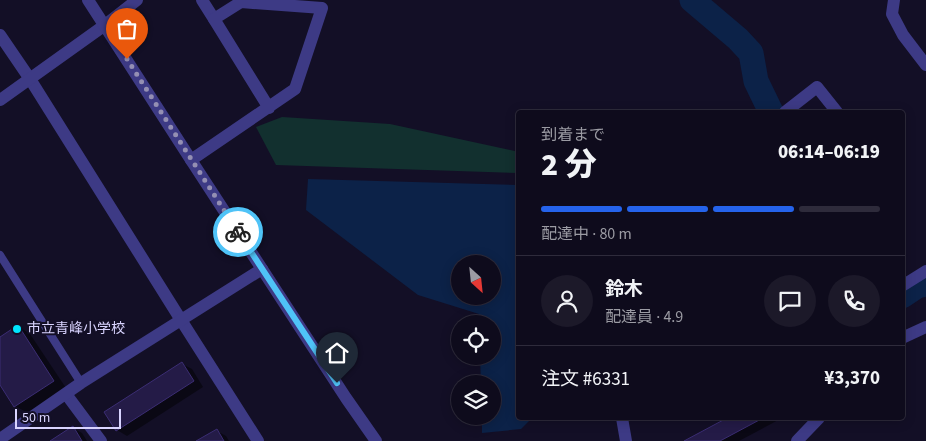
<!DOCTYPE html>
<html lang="ja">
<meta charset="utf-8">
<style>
body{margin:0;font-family:"Source Sans 3","Noto Sans JP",sans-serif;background:#1c1929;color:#f1f3f6;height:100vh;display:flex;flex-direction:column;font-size:19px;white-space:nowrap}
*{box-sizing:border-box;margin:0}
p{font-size:16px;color:#9b9ba3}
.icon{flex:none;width:28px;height:28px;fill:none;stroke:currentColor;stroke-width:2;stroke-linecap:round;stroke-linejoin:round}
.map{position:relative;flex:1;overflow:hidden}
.side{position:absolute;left:516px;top:110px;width:389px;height:310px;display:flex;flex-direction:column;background:#0e0b1c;border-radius:5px;box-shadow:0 2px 12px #0003,0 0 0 1px #2e2b3b}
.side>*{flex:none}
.needle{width:32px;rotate:153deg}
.fabs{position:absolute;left:451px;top:255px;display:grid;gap:10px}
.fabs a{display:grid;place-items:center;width:50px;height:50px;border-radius:50%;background:#0e0b1c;box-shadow:0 2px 12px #0003,0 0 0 1px #2e2b3b;font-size:25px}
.scale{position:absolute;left:15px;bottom:12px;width:106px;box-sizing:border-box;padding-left:5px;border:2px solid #d9d4ff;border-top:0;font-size:14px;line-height:18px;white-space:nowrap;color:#d9d4ff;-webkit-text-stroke:4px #130f26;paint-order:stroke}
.pin{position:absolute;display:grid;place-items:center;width:42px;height:42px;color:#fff;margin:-51px -21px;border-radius:50% 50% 50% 0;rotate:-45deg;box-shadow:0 0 5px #0007}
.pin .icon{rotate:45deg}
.courier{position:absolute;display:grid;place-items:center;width:50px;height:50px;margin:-25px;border:4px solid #4fc3f7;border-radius:50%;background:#fff;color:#222;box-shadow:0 1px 6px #0007}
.summary em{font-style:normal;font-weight:800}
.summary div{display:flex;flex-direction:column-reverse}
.summary{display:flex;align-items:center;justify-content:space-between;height:85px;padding:0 25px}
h1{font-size:32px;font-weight:800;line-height:38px}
.bar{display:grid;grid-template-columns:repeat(4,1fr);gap:8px 5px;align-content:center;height:60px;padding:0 25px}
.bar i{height:6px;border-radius:4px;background:#2e2b3b}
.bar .selected{background:#2563eb}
.bar p{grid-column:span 4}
.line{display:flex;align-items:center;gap:12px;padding:0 25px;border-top:1px solid #2e2b3b}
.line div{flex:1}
.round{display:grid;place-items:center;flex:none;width:52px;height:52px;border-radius:26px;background:#1c1929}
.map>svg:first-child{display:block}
</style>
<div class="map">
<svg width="926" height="441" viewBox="0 0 926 441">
<rect width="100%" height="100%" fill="#130f26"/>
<polygon fill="#12302f" points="282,117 390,124 519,152 519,173 276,165 256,127"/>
<path fill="#0c2248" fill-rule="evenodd" d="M308,179L519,185V418H532L521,429L482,433V416H492V384H481L480,356H492V324H479V314L418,295L306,210ZM460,264H492V296H460Z"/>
<g fill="#0007">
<polygon points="18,326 30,334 66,388 28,413 15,406 0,382 0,338"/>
<polygon points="182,364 192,369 203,387 127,436 117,430"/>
<polygon points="729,418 782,418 739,441 686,441"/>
<polygon points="73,428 82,433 87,441 52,441"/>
<polygon points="217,431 226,436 229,441 199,441"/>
</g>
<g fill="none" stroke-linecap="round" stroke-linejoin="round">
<g stroke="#0c2248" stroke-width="25">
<polyline points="692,0 738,39 751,53 756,81 771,112"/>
<polyline points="902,296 917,286 926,284"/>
</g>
</g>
<g fill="#241b47" stroke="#3b2d73">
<polygon points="18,325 54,381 14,407 0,385 0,337"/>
<polygon points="182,362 194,381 116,431 104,412"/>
<polygon points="727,418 763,418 720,441 684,441"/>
<polygon points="73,426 82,441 50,441"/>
<polygon points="217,429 224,441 196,441"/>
</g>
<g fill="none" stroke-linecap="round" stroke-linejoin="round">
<polyline stroke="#3d3a85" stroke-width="8" points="0,255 81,383"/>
<g stroke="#3d3a85" stroke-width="12">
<polyline points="202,0 214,19"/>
<polyline points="894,0 892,14 903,35 926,65"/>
<polyline points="0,35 30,79 181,320 258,441"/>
<polyline points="0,100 105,25 137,0"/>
<polyline points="785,112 817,87 837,112"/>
<polyline points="191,160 295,89 322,8 241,2 214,19 269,108"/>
<polyline points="902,286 926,271"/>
<polyline points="66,394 101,441"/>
<polyline points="622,418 626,441"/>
<polyline points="0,439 81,383 262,269"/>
</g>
<g stroke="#3d3a85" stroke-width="12">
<polyline points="88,0 191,160 346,398 376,441"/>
<polyline points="902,338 926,327"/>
<polyline points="797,441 819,418"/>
</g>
</g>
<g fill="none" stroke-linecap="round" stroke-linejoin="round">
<polyline stroke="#948fb3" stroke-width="5" stroke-dasharray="0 9" points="127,59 238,232"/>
<polyline stroke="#4fc3f7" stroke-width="6" points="238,232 337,383"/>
</g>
<circle fill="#00e5ff" stroke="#130f26" stroke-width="2" cx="17" cy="329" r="5"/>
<g text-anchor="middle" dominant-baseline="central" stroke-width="4" stroke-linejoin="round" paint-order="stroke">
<g font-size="14" fill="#d9d4ff" stroke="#130f26" text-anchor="start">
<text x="27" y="329">市立青峰小学校</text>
</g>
</g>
</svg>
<div class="fabs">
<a><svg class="needle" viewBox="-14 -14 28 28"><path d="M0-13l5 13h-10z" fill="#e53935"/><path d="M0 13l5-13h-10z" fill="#9b9ba3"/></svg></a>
<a><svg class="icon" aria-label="locate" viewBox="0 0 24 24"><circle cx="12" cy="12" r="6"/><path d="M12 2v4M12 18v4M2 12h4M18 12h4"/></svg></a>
<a><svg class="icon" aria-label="layers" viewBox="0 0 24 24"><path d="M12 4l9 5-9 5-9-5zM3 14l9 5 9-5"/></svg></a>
</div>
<div class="scale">50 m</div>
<div class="pin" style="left:127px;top:59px;background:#ea580c"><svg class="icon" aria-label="bag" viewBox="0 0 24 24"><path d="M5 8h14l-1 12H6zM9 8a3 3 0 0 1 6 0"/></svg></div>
<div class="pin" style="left:337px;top:383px;background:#1f2937"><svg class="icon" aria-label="home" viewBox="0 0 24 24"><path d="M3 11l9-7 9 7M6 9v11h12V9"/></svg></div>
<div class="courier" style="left:238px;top:232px"><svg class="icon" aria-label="bike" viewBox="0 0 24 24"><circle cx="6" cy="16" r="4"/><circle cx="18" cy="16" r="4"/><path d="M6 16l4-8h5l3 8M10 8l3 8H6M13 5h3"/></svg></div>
<section class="side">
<div class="summary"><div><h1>2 分</h1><p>到着まで</p></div><em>06:14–06:19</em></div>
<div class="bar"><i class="selected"></i><i class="selected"></i><i class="selected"></i><i></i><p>配達中 · 80 m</p></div>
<div class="line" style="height:90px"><a class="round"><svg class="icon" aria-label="person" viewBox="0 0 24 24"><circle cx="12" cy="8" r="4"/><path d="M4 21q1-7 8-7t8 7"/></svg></a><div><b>鈴木</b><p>配達員 · 4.9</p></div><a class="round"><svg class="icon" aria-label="chat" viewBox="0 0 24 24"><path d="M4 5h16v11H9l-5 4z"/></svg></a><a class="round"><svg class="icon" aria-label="phone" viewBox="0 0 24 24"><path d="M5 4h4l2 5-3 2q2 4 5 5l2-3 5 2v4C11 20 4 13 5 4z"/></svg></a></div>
<div class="line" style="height:65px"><div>注文 #6331</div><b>¥3,370</b></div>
</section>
</div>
